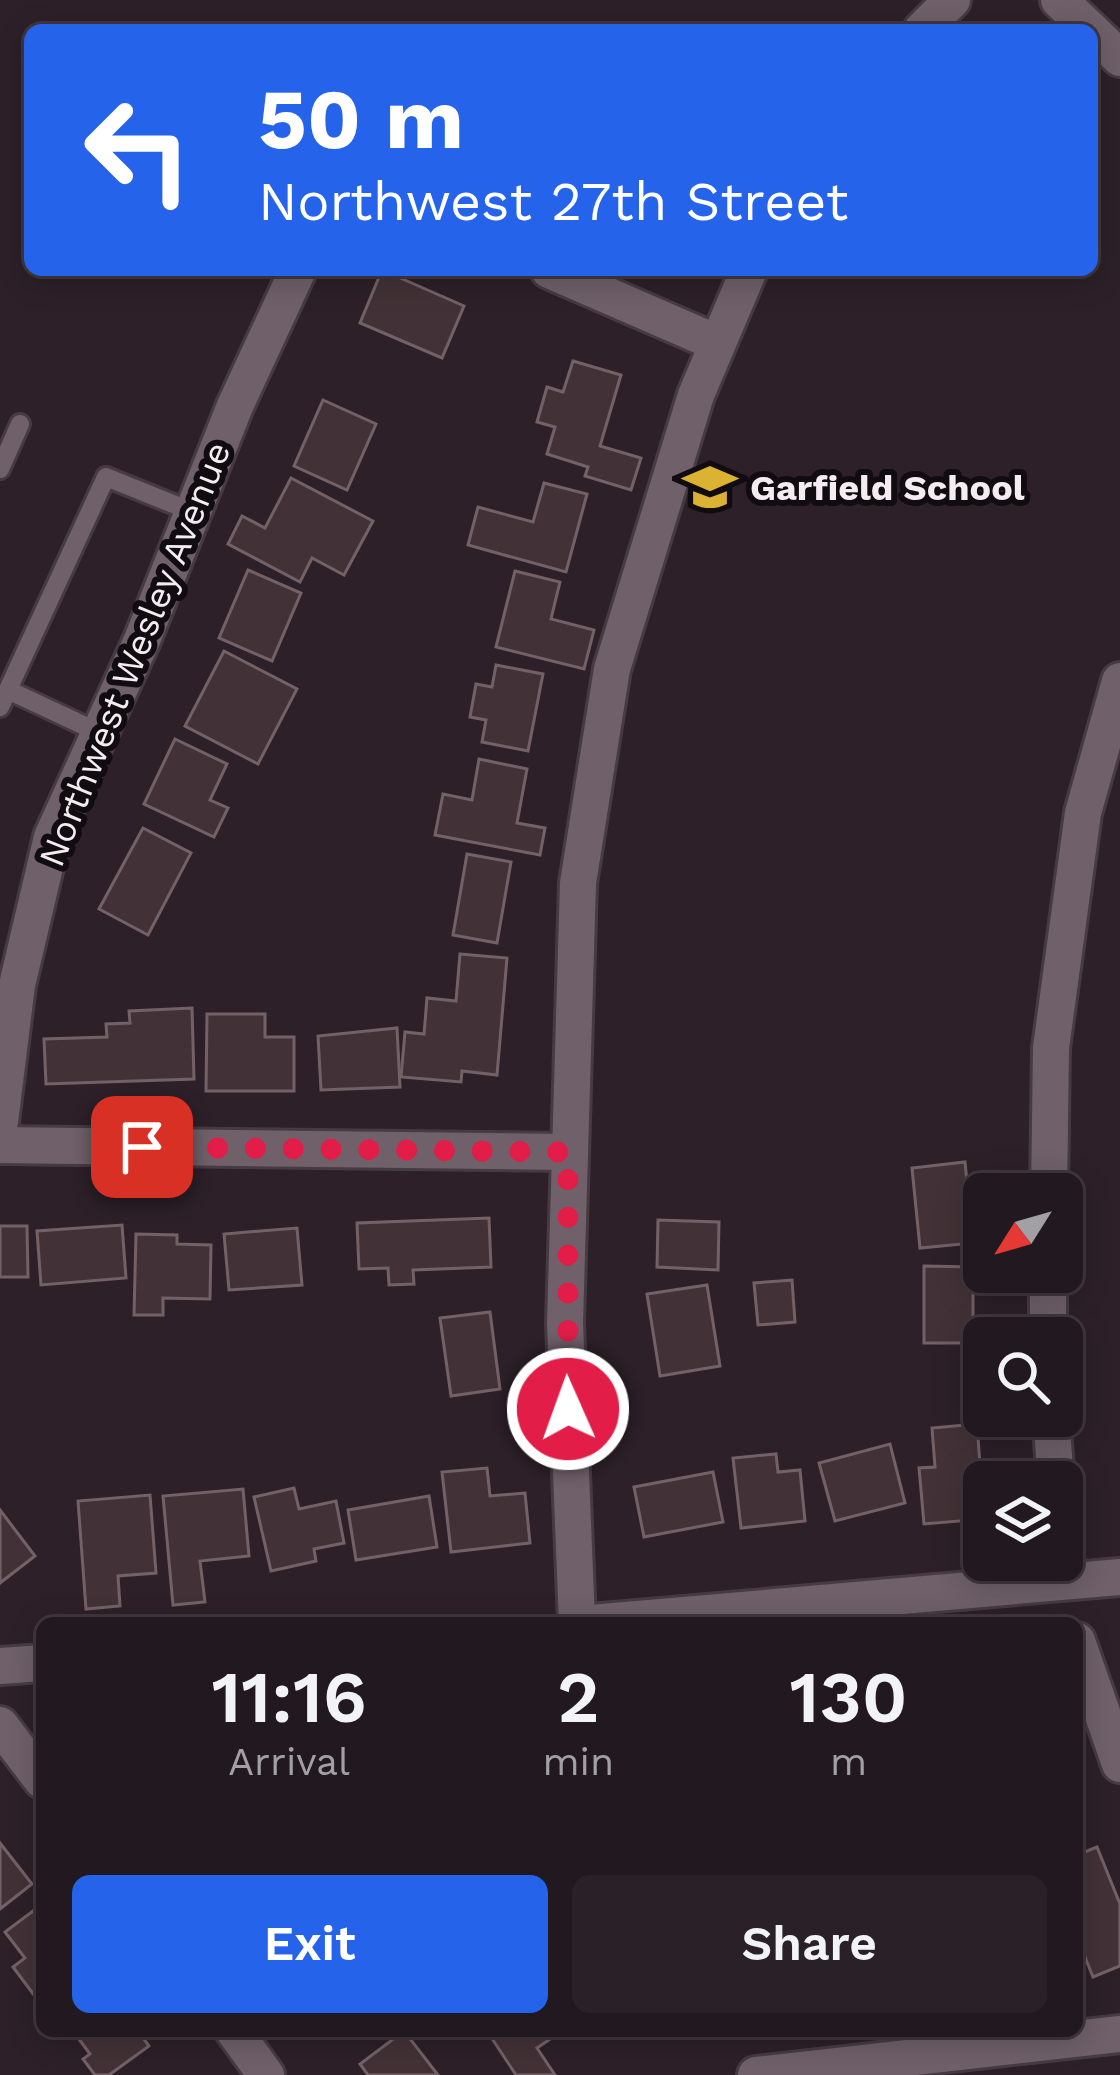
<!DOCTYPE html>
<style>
:root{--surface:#22181f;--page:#2a2128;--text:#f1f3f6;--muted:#a2a0a4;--line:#3f373d;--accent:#2563eb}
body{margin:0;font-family:"Work Sans",sans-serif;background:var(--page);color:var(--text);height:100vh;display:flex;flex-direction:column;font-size:45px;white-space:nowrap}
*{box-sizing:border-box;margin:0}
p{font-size:39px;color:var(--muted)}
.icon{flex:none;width:66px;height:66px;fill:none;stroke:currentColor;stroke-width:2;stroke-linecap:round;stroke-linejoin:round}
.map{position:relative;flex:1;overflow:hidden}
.drawer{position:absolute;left:36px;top:1617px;width:1047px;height:420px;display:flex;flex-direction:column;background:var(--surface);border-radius:18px;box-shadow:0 6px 30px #0003,0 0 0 3px var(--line)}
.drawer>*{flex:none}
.hud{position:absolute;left:24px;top:24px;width:1074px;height:252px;border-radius:18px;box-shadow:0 6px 30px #0003,0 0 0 3px var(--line);background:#2563eb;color:#fff;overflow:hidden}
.needle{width:78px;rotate:233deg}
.tools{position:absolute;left:963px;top:1173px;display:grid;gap:24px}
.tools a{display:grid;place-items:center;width:120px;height:120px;border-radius:18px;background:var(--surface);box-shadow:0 6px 30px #0003,0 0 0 3px var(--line);font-size:60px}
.pin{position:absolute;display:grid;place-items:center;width:102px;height:102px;color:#fff;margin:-51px;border-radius:24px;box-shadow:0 6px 18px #0006}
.me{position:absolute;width:132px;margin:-66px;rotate:358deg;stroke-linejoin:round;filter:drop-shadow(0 0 9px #0008)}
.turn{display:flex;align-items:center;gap:42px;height:252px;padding:0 36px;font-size:54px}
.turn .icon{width:156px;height:156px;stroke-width:2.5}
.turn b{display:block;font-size:84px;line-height:102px}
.eta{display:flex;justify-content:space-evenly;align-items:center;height:204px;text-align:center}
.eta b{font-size:72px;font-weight:600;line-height:84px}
.action{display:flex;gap:24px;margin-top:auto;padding:24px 36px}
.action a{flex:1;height:138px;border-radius:18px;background:var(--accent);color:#fff;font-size:48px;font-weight:600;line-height:138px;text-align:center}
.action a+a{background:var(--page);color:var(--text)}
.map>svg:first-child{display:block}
.building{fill:#423237;stroke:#746166;stroke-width:3}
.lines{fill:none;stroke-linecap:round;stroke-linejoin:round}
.service-casing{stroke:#463b42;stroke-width:24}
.minor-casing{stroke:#463b42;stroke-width:42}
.service{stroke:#6f606a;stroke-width:18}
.minor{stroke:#6f606a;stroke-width:36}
.route{stroke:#e11d48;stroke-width:21;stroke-dasharray:0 37.8}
.labels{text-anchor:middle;stroke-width:12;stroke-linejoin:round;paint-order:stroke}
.poi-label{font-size:36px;font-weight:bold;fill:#f5ecf2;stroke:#110c10;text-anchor:start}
.street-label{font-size:36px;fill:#f5ecf2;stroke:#110c10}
</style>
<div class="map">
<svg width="1120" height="2075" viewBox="0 0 1120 2075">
<rect width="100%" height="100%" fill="#2d2029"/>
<g class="building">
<polygon points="382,270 464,306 442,358 360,323"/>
<polygon points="573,361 621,375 600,446 641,458 631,490 585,476 588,467 547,454 555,427 537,422 547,387 563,392"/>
<polygon points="323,400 376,424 347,490 294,466"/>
<polygon points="291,478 373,521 344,575 312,558 300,582 228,544 242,516 265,528"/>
<polygon points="544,483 587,494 566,572 468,545 478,507 533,522"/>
<polygon points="248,570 301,593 272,661 219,638"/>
<polygon points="515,571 560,582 551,619 594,630 584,669 496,647"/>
<polygon points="224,651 297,689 258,764 185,726"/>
<polygon points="496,665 543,674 528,751 482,742 486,720 470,717 476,684 492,687"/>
<polygon points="175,739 227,764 210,800 228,808 214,837 144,804"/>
<polygon points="479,759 527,769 517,823 545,828 540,855 435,835 443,794 472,800"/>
<polygon points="143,828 191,853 148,935 99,909"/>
<polygon points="467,854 511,862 497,943 453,935"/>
<polygon points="460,954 507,958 497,1075 462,1071 461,1082 401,1077 405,1032 424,1034 427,998 456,1001"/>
<polygon points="192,1008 194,1079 46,1084 44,1039 107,1037 106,1024 130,1023 129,1011"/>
<polygon points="207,1014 265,1014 265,1037 294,1037 294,1091 206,1091"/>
<polygon points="397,1028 400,1087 321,1090 318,1036"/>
<polygon points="965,1162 973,1243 920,1248 912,1168"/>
<polygon points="489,1218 491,1267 413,1270 414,1284 389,1285 388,1268 359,1269 357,1223"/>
<polygon points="658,1220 719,1222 718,1270 657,1267"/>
<polygon points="122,1225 126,1278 41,1285 37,1231"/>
<polygon points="0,1226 27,1226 28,1277 0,1277"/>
<polygon points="297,1228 302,1285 229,1290 224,1234"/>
<polygon points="136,1234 177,1235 177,1244 211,1245 210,1299 163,1298 163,1315 134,1315"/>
<polygon points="924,1266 973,1267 973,1343 924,1343"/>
<polygon points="792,1280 795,1322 758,1325 754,1283"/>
<polygon points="707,1285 720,1366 660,1376 647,1294"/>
<polygon points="490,1312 500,1389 451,1396 440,1318"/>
<polygon points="977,1424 984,1519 924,1524 919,1468 935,1467 932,1428"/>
<polygon points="890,1444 905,1503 835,1521 819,1463"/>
<polygon points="776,1454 778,1472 800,1470 805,1521 741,1528 733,1458"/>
<polygon points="487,1468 490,1496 525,1493 530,1543 451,1552 442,1472"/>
<polygon points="713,1472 723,1522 644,1537 634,1487"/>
<polygon points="294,1488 299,1509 336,1501 344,1543 314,1549 316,1561 271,1571 254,1497"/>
<polygon points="243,1489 249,1556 200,1561 205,1602 173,1605 163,1496"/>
<polygon points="150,1495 156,1573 118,1576 120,1606 86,1609 78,1501"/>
<polygon points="429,1496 437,1547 356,1560 348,1510"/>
<polygon points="0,1510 35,1556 0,1583"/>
<polygon points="0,1843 32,1884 0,1909"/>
<polygon points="1097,1847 1120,1904 1120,1966 1093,1977 1077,1937 1077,1855"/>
<polygon points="41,1905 42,2002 40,2003 13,1967 25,1958 5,1932"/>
<polygon points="73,2031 138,2031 149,2046 109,2075 95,2075 83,2059 90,2054"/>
<polygon points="404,2031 438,2075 368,2075 360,2064"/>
<polygon points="487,2031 562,2031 537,2048 555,2075 516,2075"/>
</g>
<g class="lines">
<defs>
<g id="service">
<polyline points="0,469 20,424"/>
<polyline points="8,690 100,733"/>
<polyline points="0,707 106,477 193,512"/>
</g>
<g id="minor">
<polyline points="1059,0 1091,30"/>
<polyline points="922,30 952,0"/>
<polyline points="1092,31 1120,58"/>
<polyline points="549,270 717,343"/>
<polyline points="0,1122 17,985 52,837 142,640 235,406 298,270"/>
<polyline points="0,1145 568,1152"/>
<polyline points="1049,1194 1051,1048 1083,813 1120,681"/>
<polyline points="1048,1338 1048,1272"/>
<polyline points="1051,1416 1056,1482"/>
<polyline points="577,1623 565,1323 578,883 612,669 696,395 749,270"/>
<polyline points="591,1623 1120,1577"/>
<polyline points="1077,1641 1120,1764"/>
<polyline points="0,1666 42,1663"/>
<polyline points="0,1725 42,1780"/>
<polyline points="234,2031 266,2075"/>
<polyline points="756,2075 1120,2034"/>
</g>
</defs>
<use href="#service" class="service-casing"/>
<use href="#minor" class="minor-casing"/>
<use href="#service" class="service"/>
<use href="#minor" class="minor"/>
</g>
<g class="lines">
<polyline class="route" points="142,1147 568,1152 568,1409"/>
</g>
<defs>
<symbol id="school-bare" viewBox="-9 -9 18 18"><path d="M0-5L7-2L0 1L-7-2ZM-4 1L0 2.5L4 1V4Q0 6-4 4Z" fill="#dcb233" stroke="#110c10" stroke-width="2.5" paint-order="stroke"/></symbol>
</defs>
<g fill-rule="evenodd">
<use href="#school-bare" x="672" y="449" width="76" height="76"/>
</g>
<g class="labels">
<g class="poi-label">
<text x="750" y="500">Garfield School</text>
</g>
<g class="street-label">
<text transform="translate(134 654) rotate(-68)" y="13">Northwest Wesley Avenue</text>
</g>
</g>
</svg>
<div class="tools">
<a><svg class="needle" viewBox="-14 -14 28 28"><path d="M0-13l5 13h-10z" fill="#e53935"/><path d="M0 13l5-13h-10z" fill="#a2a0a4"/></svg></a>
<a><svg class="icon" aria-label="search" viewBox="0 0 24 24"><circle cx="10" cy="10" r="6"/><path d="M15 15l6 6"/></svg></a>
<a><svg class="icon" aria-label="layers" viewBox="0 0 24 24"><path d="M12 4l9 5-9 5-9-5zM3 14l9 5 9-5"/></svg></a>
</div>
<div class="pin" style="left:142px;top:1147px;background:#d93025"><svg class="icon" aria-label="arrive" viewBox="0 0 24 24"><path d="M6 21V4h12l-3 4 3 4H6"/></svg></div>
<svg class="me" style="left:568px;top:1409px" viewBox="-20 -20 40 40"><circle r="17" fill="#e11d48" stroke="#fff" stroke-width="3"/><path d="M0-11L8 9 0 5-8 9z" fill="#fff"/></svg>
<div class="hud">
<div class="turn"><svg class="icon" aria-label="left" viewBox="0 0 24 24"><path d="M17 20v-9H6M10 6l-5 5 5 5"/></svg><div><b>50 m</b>Northwest 27th Street</div></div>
</div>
<section class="drawer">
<div class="eta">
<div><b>11:16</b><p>Arrival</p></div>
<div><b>2</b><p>min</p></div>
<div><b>130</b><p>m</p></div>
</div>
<div class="action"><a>Exit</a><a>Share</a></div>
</section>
</div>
